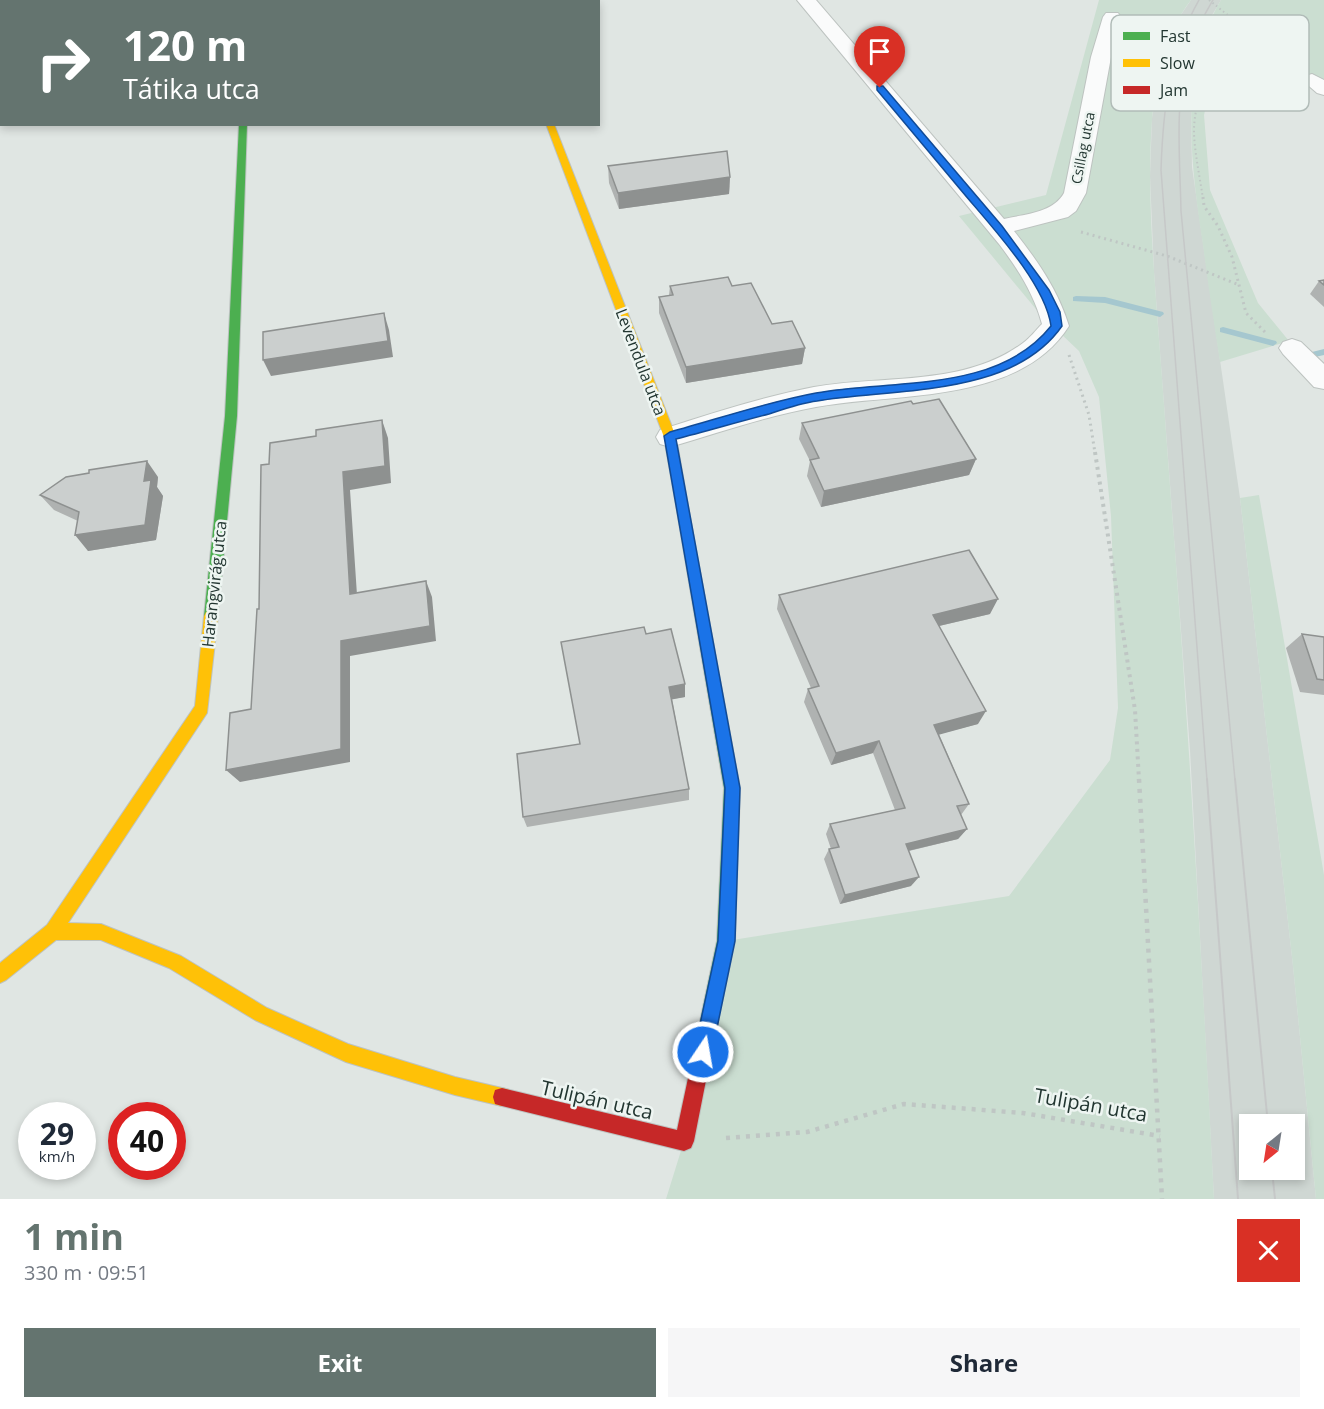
<!DOCTYPE html>
<meta charset="utf-8">
<style>
:root{--surface:#fff;--page:#f6f6f7;--text:#1f2937;--muted:#747a83;--accent:#64746f}
body{margin:0;font-family:"Open Sans",sans-serif;background:var(--page);color:var(--text);height:100vh;display:flex;flex-direction:column;font-size:22px;white-space:nowrap}
*{box-sizing:border-box;margin:0}
p{font-size:20px;color:var(--muted)}
.icon{flex:none;width:33px;height:33px;fill:none;stroke:currentColor;stroke-width:2;stroke-linecap:round;stroke-linejoin:round}
.map{position:relative;height:1199px;overflow:hidden}
.side{display:flex;flex-direction:column;background:var(--surface);flex:1}
.side>*{flex:none}
.hud{position:absolute;left:0px;top:0px;width:600px;height:126px;box-shadow:0 3px 9px #0003;background:#64746f;color:#fff;overflow:hidden}
.needle{width:39px;rotate:210deg}
.tools{position:absolute;left:1239px;top:1114px;display:grid;gap:12px}
.tools a{display:grid;place-items:center;width:66px;height:66px;border-radius:0px;background:var(--surface);box-shadow:0 3px 9px #0003;font-size:30px}
.speed{position:absolute;left:18px;top:1102px;display:flex;gap:12px;font-size:30px;font-weight:700;text-align:center}
.speed>*{display:grid;place-content:center;width:78px;height:78px;border-radius:50%;background:var(--surface);box-shadow:0 3px 9px #0003;line-height:1}
.speed small{font-size:15px;font-weight:400}
.speed .limit{border:9px solid #d22;background:#fff;color:#111}
.pin{position:absolute;display:grid;place-items:center;width:51px;height:51px;color:#fff;margin:-62px -26px;border-radius:50% 50% 50% 0;rotate:-45deg;box-shadow:0 0 6px #0007}
.pin .icon{rotate:45deg}
.me{position:absolute;width:66px;margin:-33px;rotate:12deg;stroke-linejoin:round;filter:drop-shadow(0 0 4px #0008)}
.turn{display:flex;align-items:center;gap:21px;height:126px;padding:0 24px;font-size:27px}
.turn .icon{width:78px;height:78px;stroke-width:2.5}
.turn b{display:block;font-size:42px;line-height:51px}
.round{display:grid;place-items:center;flex:none;width:63px;height:63px;border-radius:0px;background:var(--page)}
.overview{display:flex;align-items:center;justify-content:space-between;height:102px;padding:0 24px}
h1{font-size:36px;font-weight:700;line-height:45px;color:var(--accent)}
.primary-button{display:flex;gap:12px;margin-top:auto;padding:12px 24px}
.primary-button a{flex:1;height:69px;border-radius:0px;background:var(--accent);color:#fff;font-size:24px;font-weight:700;line-height:69px;text-align:center}
.primary-button a+a{background:var(--page);color:var(--text)}
.map>svg:first-child{display:block}
.built{fill:#cfd7d3;fill-rule:evenodd}
.green{fill:#cbded1}
.lines{fill:none;stroke-linecap:round;stroke-linejoin:round}
.stream{fill:#a5c7cf;fill-rule:evenodd}
.street-casing{stroke:#bdc3c0;stroke-width:2}
.fast-casing{stroke:#bdc3c1;stroke-width:2}
.slow-casing{stroke:#bdc3c1;stroke-width:2}
.jam-casing{stroke:#bdc3c1;stroke-width:2}
.path-far3{stroke:#bfc6c4;stroke-width:2;stroke-dasharray:1.5 3;stroke-linecap:butt}
.path-far2{stroke:#bfc6c4;stroke-width:3;stroke-dasharray:2 4;stroke-linecap:butt}
.path-far1{stroke:#bfc6c4;stroke-width:4;stroke-dasharray:3 4.5;stroke-linecap:butt}
.path{stroke:#bfc6c4;stroke-width:4.5;stroke-dasharray:4 6;stroke-linecap:butt}
.street{fill:#fafbfb;fill-rule:evenodd}
.fast{fill:#4caf50;fill-rule:evenodd}
.slow{fill:#ffc107;fill-rule:evenodd}
.jam{fill:#c62828;fill-rule:evenodd}
.tram-far1{stroke:#c6c8c8;stroke-width:1.5}
.tram{stroke:#c6c8c8;stroke-width:2}
.wall{fill:#afb2b1}
.shaded-wall{fill:#8e9190}
.building{fill:#cbcfce;stroke:#8e9190;stroke-width:1.5}
.route{fill:#1a73e8;stroke:#114b97;stroke-width:1.5}
.labels{text-anchor:middle;stroke-width:5;stroke-linejoin:round;paint-order:stroke}
.far-street-label{font-size:14px;fill:#223631;stroke:#eef5f2}
.street-label{font-size:16px;fill:#223631;stroke:#eef5f2}
.near-street-label{font-size:20px;fill:#223631;stroke:#eef5f2}
.key{fill:#eef5f2;stroke:#b1bcb8;stroke-width:1.5}
.key-label{font-size:16px;fill:#223631}
</style>
<div class="map">
<svg width="1324" height="1199" viewBox="0 0 1324 1199">
<rect width="100%" height="100%" fill="#e0e6e3"/>
<path class="built" d="M1191,0H1221L1208,22L1197,68L1191,118L1192,167L1240,498L1293,966L1316,1199H1214L1190,750L1154,272L1150,176L1152,118L1159,74L1166,47L1178,19ZM1250,1125H1294V1170H1250Z"/>
<g class="green">
<path d="M1099,0H1191C1165,33 1156,79 1152,120C1147,188 1153,258 1158,326C1164,401 1169,476 1175,550C1191,766 1203,983 1214,1199H666L684,1141L726,941L1009,896L1110,760L1118,708L1111,516L1099,397L1079,351L1040,314L959,216L1046,195Z"/>
<path d="M1221,0H1324V92L1304,80L1257,86L1240,74L1212,80L1204,115L1210,190L1258,303L1289,341L1220,362C1214,323 1208,284 1203,245C1191,166 1178,71 1221,0Z"/>
<polygon points="1259,495 1324,875 1324,1199 1316,1199 1293,966 1240,498"/>
</g>
<g class="lines">
<g class="stream">
<polygon points="1076,296 1105,297 1163,312 1164,314 1160,317 1105,303 1073,301 1073,297"/>
<polygon points="1223,327 1276,341 1277,343 1273,346 1220,332 1220,328"/>
<polygon points="1324,349 1324,355 1315,357 1311,354 1312,352"/>
</g>
<defs>
<g id="street">
<rect x="231" y="0" width="18" height="2"/>
<rect x="494" y="0" width="18" height="2"/>
<path d="M797,0H816L1004,219C1025,214 1053,213 1064,193L1091,57L1103,17L1106,13H1118L1121,17L1111,57L1086,193L1076,211L1068,217L1014,231C1037,260 1058,290 1069,326C1019,405 896,392 816,407C766,416 718,433 670,447L660,444L656,437L660,430C711,414 762,397 814,387C882,375 964,387 1023,343C1030,338 1036,330 1042,324C1034,294 1018,269 999,244Z"/>
<polygon points="1312,74 1324,80 1324,95 1317,93 1302,80 1305,76"/>
<polygon points="1292,339 1301,342 1324,364 1324,389 1314,387 1283,354 1279,348 1283,342"/>
</g>
<g id="fast">
<polygon points="239,124 247,124 237,416 218,616 216,620 206,620 204,616 225,416"/>
<polygon points="683,506 689,511 740,788 735,941 712,1050 709,1056 703,1059 697,1056 694,1050 717,941 724,788 677,511"/>
</g>
<g id="slow">
<polygon points="546,124 554,124 676,437 689,511 687,514 679,514 677,511 664,437"/>
<polygon points="211,610 216,612 218,616 207,713 68,923 101,924 181,956 267,1008 348,1044 455,1077 502,1088 509,1090 511,1097 509,1104 502,1106 455,1095 346,1062 255,1020 169,968 101,940 56,940 6,980 0,983 0,963 47,925 195,706 204,616 206,612"/>
</g>
<polygon id="jam" points="703,1041 709,1044 712,1050 694,1141 691,1148 684,1151 502,1106 495,1104 493,1097 495,1090 502,1088 677,1130 694,1050 697,1044"/>
</defs>
<use href="#street" class="street-casing"/>
<use href="#fast" class="fast-casing"/>
<use href="#slow" class="slow-casing"/>
<use href="#jam" class="jam-casing"/>
<g class="path-far3">
<polyline points="1209,0 1291,66"/>
<path d="M1203,199C1200,178 1195,155 1194,134C1193,96 1215,59 1235,30L1234,20"/>
</g>
<g class="path-far2">
<polyline points="1203,197 1204,206 1218,226 1232,257 1246,313 1266,333"/>
<polyline points="1081,232 1167,256 1239,285"/>
<polyline points="1069,355 1089,415 1095,453"/>
</g>
<polyline class="path-far1" points="1095,452 1135,710 1139,780"/>
<g class="path">
<polyline points="1139,779 1162,1199"/>
<polyline points="726,1138 807,1132 904,1104 1023,1113 1160,1136"/>
</g>
<use href="#street" class="street"/>
<use href="#fast" class="fast"/>
<use href="#slow" class="slow"/>
<use href="#jam" class="jam"/>
<g class="tram-far1">
<path d="M1199,0C1169,53 1163,110 1161,170L1207,780"/>
<path d="M1213,0C1204,16 1194,32 1189,50C1174,101 1180,158 1181,211L1235,780"/>
</g>
<g class="tram">
<polyline points="1207,779 1238,1199"/>
<polyline points="1235,779 1268,1125"/>
<polyline points="1272,1170 1275,1199"/>
</g>
</g>
<g class="wall">
<polygon points="608,166 730,177 729,194 619,209 609,183"/>
<polygon points="1324,280 1324,307 1310,294 1319,281"/>
<polygon points="670,286 732,286 772,324 805,348 802,364 686,383 659,313 659,297 669,295"/>
<polygon points="913,404 976,459 969,475 821,507 807,476 810,461 799,439 802,423"/>
<polygon points="158,477 157,487 163,496 156,540 88,551 78,521 54,510 40,495"/>
<polygon points="779,595 990,614 939,626 978,724 939,734 969,804 961,815 967,829 958,839 909,851 911,886 840,904 824,859 829,849 831,849 826,834 830,824 895,810 873,753 831,765 804,702 808,689 811,688 777,609"/>
<polygon points="646,634 685,684 685,697 672,699 689,789 689,800 527,827 523,817 580,744"/>
<polygon points="1302,634 1324,637 1324,695 1300,692 1286,648"/>
</g>
<g class="shaded-wall">
<polygon points="730,177 729,194 619,209 618,193"/>
<polygon points="384,313 389,330 393,357 271,376 263,360"/>
<polygon points="805,348 802,364 686,383 686,367"/>
<polygon points="382,420 388,438 391,483 350,490 358,610 350,594 343,472"/>
<polygon points="976,459 969,475 821,507 824,491"/>
<polygon points="147,461 158,477 157,487 163,496 156,540 88,551 75,535"/>
<polygon points="426,581 432,597 436,641 350,656 350,762 240,782 226,770 341,641"/>
<polygon points="998,599 990,614 926,629 933,615"/>
<polygon points="685,684 685,697 669,700 669,687"/>
<polygon points="986,711 978,724 927,738 934,725"/>
<polygon points="879,741 873,753 831,765 836,753"/>
<polygon points="967,829 958,839 899,853 906,844"/>
<polygon points="919,877 911,886 840,904 845,895"/>
</g>
<g class="building">
<polygon points="116,0 185,0 185,2 115,2"/>
<polygon points="727,151 730,177 618,193 608,166"/>
<polygon points="728,277 732,286 751,283 772,324 792,321 805,348 686,367 659,297 673,295 670,286"/>
<polygon points="1324,280 1324,285 1319,281"/>
<polygon points="384,313 388,341 263,360 263,332"/>
<polygon points="939,399 976,459 824,491 810,460 819,458 802,423 911,401 913,404"/>
<polygon points="382,420 385,466 343,472 350,594 426,581 430,626 341,641 341,749 226,770 230,713 251,709 257,609 259,609 261,465 269,464 270,443 316,436 316,430"/>
<polygon points="147,461 144,481 151,480 145,525 75,535 79,512 40,495 66,477 89,473 89,470"/>
<polygon points="969,550 998,599 933,615 986,711 934,725 969,804 957,806 967,829 906,844 919,877 845,895 829,849 839,847 830,824 905,808 879,741 836,753 808,689 819,686 779,595"/>
<polygon points="644,627 646,634 671,629 685,684 669,687 689,789 523,817 517,754 580,744 561,642"/>
<polygon points="1302,634 1324,637 1324,680 1317,679"/>
</g>
<path class="route" d="M877,86H883L1002,226L1049,290L1060,312L1062,326C1012,398 893,388 817,401C801,403 784,409 769,414C738,422 707,431 676,439L740,788L735,941L712,1052L709,1058L703,1061L696,1058L694,1052L718,941L725,788L664,436L670,432C718,419 767,402 816,393C891,379 997,394 1051,326C1045,282 988,223 960,189C932,156 905,123 877,90Z"/>
<g class="labels">
<g class="far-street-label">
<text transform="translate(1083 148) rotate(-79)" y="5">Csillag utca</text>
</g>
<g class="street-label">
<text transform="translate(641 362) rotate(69)" y="6">Levendula utca</text>
<text transform="translate(214 584) rotate(-84)" y="6">Harangvirág utca</text>
</g>
<g class="near-street-label">
<text transform="translate(597 1100) rotate(13)" y="7">Tulipán utca</text>
<text transform="translate(1091 1105) rotate(10)" y="7">Tulipán utca</text>
</g>
</g>
<rect x="1111" y="15" width="198" height="96" rx="9" class="key"/>
<rect x="1123" y="32" width="27" height="8" fill="#4caf50"/>
<rect x="1123" y="59" width="27" height="8" fill="#ffc107"/>
<rect x="1123" y="86" width="27" height="8" fill="#c62828"/>
<g class="key-label">
<text x="1160" y="42">Fast</text>
<text x="1160" y="69">Slow</text>
<text x="1160" y="96">Jam</text>
</g>
</svg>
<div class="tools">
<a><svg class="needle" viewBox="-14 -14 28 28"><path d="M0-13l5 13h-10z" fill="#e53935"/><path d="M0 13l5-13h-10z" fill="#747a83"/></svg></a>
</div>
<div class="speed"><div>29<small>km/h</small></div><div class="limit">40</div></div>
<div class="pin" style="left:880px;top:88px;background:#d93025"><svg class="icon" aria-label="arrive" viewBox="0 0 24 24"><path d="M6 21V4h12l-3 4 3 4H6"/></svg></div>
<svg class="me" style="left:703px;top:1052px" viewBox="-20 -20 40 40"><circle r="17" fill="#1a73e8" stroke="#fff" stroke-width="3"/><path d="M0-11L8 9 0 5-8 9z" fill="#fff"/></svg>
<div class="hud">
<div class="turn"><svg class="icon" aria-label="right" viewBox="0 0 24 24"><path d="M7 20v-9h11M14 6l5 5-5 5"/></svg><div><b>120 m</b>Tátika utca</div></div>
</div>
</div>
<section class="side">
<div class="overview"><div><h1>1 min</h1><p>330 m · 09:51</p></div><a class="round" style="background:#d93025;color:#fff"><svg class="icon" aria-label="close" viewBox="0 0 24 24"><path d="M6 6l12 12M18 6L6 18"/></svg></a></div>
<div class="primary-button"><a>Exit</a><a>Share</a></div>
</section>
